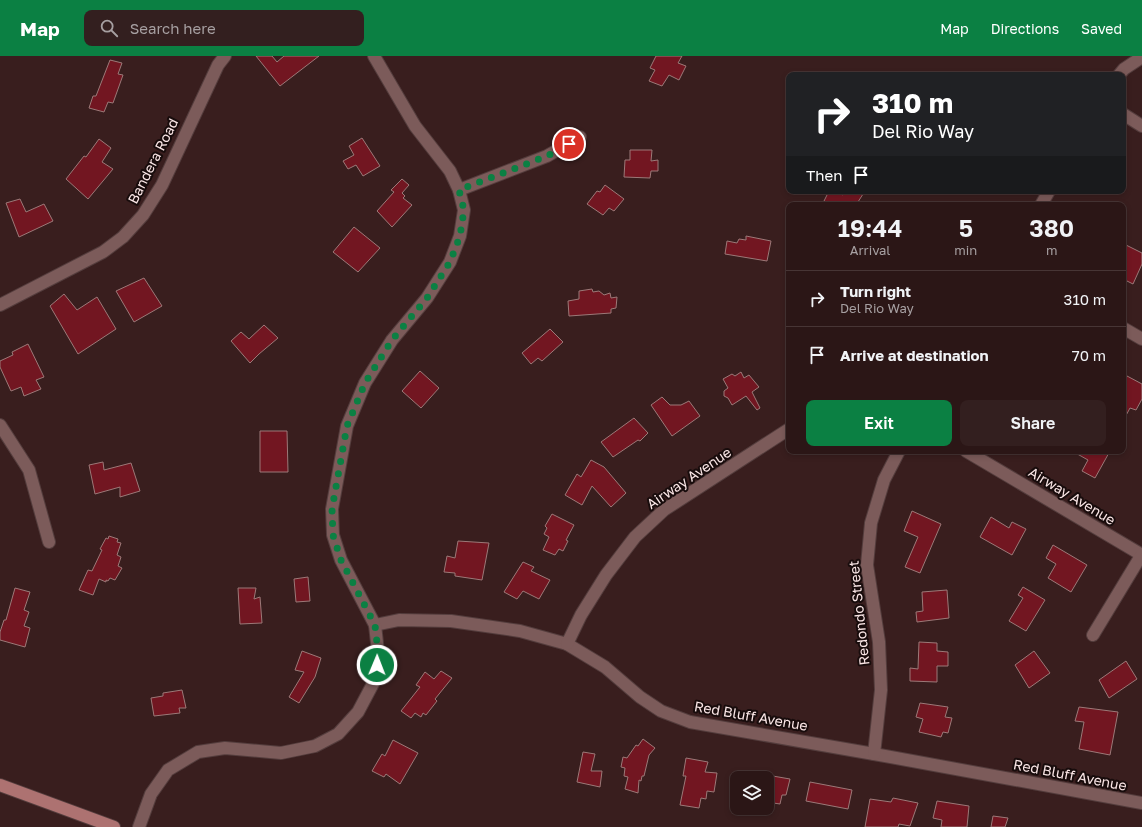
<!DOCTYPE html>
<style>
:root{--surface:#2b1616;--page:#331f1f;--text:#f1f3f6;--muted:#a69fa1;--line:#473535;--accent:#0b8043}
body{margin:0;font-family:"Golos Text",sans-serif;background:var(--page);color:var(--text);height:100vh;display:flex;flex-direction:column;font-size:15px;white-space:nowrap}
*{box-sizing:border-box;margin:0}
p{font-size:13px;color:var(--muted)}
.icon{flex:none;width:22px;height:22px;fill:none;stroke:currentColor;stroke-width:2;stroke-linecap:round;stroke-linejoin:round}
.map{position:relative;flex:1;overflow:hidden}
.panel{position:absolute;left:786px;top:146px;width:340px;height:252px;display:flex;flex-direction:column;background:var(--surface);border-radius:8px;box-shadow:0 2px 6px #0003,0 0 0 1px var(--line)}
.panel>*{flex:none}
.hud{position:absolute;left:786px;top:16px;width:340px;height:122px;border-radius:8px;box-shadow:0 2px 6px #0003,0 0 0 1px var(--line);background:#202124;color:#fff;overflow:hidden}
.fabs{position:absolute;left:730px;top:715px;display:grid;gap:8px}
.fabs a{display:grid;place-items:center;width:44px;height:44px;border-radius:8px;background:var(--surface);box-shadow:0 2px 6px #0003,0 0 0 1px var(--line);font-size:20px}
.pin{position:absolute;display:grid;place-items:center;width:34px;height:34px;color:#fff;margin:-17px;border:2px solid #fff;border-radius:50%;box-shadow:0 1px 4px #0007}
.me{position:absolute;width:44px;margin:-22px;rotate:1deg;stroke-linejoin:round;filter:drop-shadow(0 0 3px #0008)}
.turn{display:flex;align-items:center;gap:14px;height:84px;padding:0 20px;font-size:18px}
.turn .icon{width:52px;height:52px;stroke-width:2.5}
.turn b{display:block;font-size:28px;line-height:34px}
.then{display:flex;align-items:center;height:38px;padding:0 20px;background:#0003;gap:8px;font-size:15px}
.eta{display:flex;justify-content:space-evenly;align-items:center;height:68px;text-align:center}
.eta b{font-size:24px;font-weight:600;line-height:28px}
.cta{display:flex;gap:8px;margin-top:auto;padding:8px 20px}
.cta a{flex:1;height:46px;border-radius:8px;background:var(--accent);color:#fff;font-size:16px;font-weight:600;line-height:46px;text-align:center}
.cta a+a{background:var(--page);color:var(--text)}
ul{padding:0;list-style:none}
li{display:flex;align-items:center;gap:12px;height:56px;padding:0 20px;border-top:1px solid var(--line)}
li div{flex:1}
li b{display:block;font-size:15px}
li em{font-style:normal}
header{display:flex;align-items:center;gap:24px;box-sizing:border-box;height:56px;padding:0 20px;background:var(--accent);color:#fff}
header strong{font-size:19px}
nav{display:flex;gap:22px;margin-inline-start:auto;font-size:14px}
.search{width:280px;height:36px;background:var(--page);display:flex;align-items:center;gap:10px;box-sizing:border-box;padding:0 14px;border-radius:8px;color:var(--muted);font-size:15px}
.map>svg:first-child{display:block}
.building{fill:#721621;stroke:#9c7978}
.lines{fill:none;stroke-linecap:round;stroke-linejoin:round}
.minor-casing{stroke:#543d3d;stroke-width:14}
.major-casing{stroke:#543d3d;stroke-width:14}
.minor{stroke:#7c5b5a;stroke-width:12}
.major{stroke:#ad7271;stroke-width:12}
.route{stroke:#0b8043;stroke-width:7;stroke-dasharray:0 12.6}
.labels{text-anchor:middle;stroke-width:4;stroke-linejoin:round;paint-order:stroke}
.street-label{font-size:14px;fill:#fae6e6;stroke:#180c0c}
</style>
<header>
<strong>Map</strong>
<div class="search"><svg class="icon" aria-label="search" viewBox="0 0 24 24"><circle cx="10" cy="10" r="6"/><path d="M15 15l6 6"/></svg>Search here</div>
<nav><a>Map</a><a>Directions</a><a>Saved</a></nav>
</header>
<div class="map">
<svg width="1142" height="771" viewBox="0 0 1142 771">
<rect width="100%" height="100%" fill="#391e1e"/>
<g class="building">
<polygon points="256,0 272,0 277,6 284,0 319,0 280,30"/>
<polygon points="656,0 682,0 678,7 686,10 679,24 669,19 662,30 649,25 655,14 650,12"/>
<polygon points="110,4 122,7 118,18 123,19 113,47 108,46 104,56 89,52 93,40 96,40"/>
<polygon points="362,82 380,110 363,120 356,109 348,113 343,105 354,99 349,90"/>
<polygon points="99,83 111,92 102,106 113,113 88,143 66,123 84,100 86,101"/>
<polygon points="630,94 652,94 651,105 658,104 658,115 651,115 650,122 624,121 625,104 630,104"/>
<polygon points="402,123 409,129 402,137 405,140 403,142 412,149 392,171 377,155 394,136 391,134"/>
<polygon points="605,129 624,143 614,155 609,152 603,159 587,148 597,135 600,136"/>
<polygon points="829,135 836,135 843,139 845,135 865,135 856,149 832,149 824,145"/>
<polygon points="20,143 26,156 44,148 53,165 19,181 6,147"/>
<polygon points="354,171 380,192 358,216 333,196"/>
<polygon points="746,180 771,185 767,205 725,198 727,185 737,187 739,183 746,184"/>
<polygon points="1126,189 1142,197 1142,208 1133,228 1123,223 1123,195"/>
<polygon points="144,222 162,250 134,266 116,235"/>
<polygon points="592,233 593,236 599,235 604,239 610,237 611,242 617,241 616,252 611,253 611,257 569,260 568,245 579,243 579,235"/>
<polygon points="64,238 77,254 97,241 116,273 78,298 50,250"/>
<polygon points="264,269 278,282 259,298 250,307 231,285 241,276 249,283"/>
<polygon points="550,273 563,286 542,305 538,302 531,308 522,297"/>
<polygon points="28,288 44,321 36,324 41,333 24,340 21,331 11,335 0,311 0,305 13,299 12,296"/>
<polygon points="420,315 439,332 421,352 402,335"/>
<polygon points="741,316 744,322 749,319 759,331 752,336 760,352 757,354 746,340 732,349 728,342 724,340 724,335 728,332 723,323 732,318 735,320"/>
<polygon points="1127,320 1142,328 1142,343 1136,354 1130,352 1123,365 1123,327"/>
<polygon points="662,341 670,349 681,349 689,345 700,360 672,380 651,349"/>
<polygon points="634,362 648,377 640,385 638,384 613,401 601,386"/>
<polygon points="260,375 287,375 288,416 260,416"/>
<polygon points="1072,395 1110,395 1095,422 1082,415 1088,404"/>
<polygon points="591,404 604,411 626,437 611,451 592,430 582,449 565,439 577,418 581,421"/>
<polygon points="103,406 104,414 131,407 140,435 120,441 120,431 95,438 89,409"/>
<polygon points="912,455 941,468 920,517 905,511 918,481 904,475"/>
<polygon points="552,458 574,469 566,484 568,485 563,495 559,493 555,499 543,494 549,481 544,478 547,472 545,470"/>
<polygon points="991,461 1009,472 1012,466 1026,473 1012,499 980,481"/>
<polygon points="109,480 118,483 117,486 121,487 117,499 121,501 118,510 122,512 115,524 110,522 108,525 106,524 106,526 99,523 93,539 79,534 88,514 92,515 102,494 100,493 106,482 108,483"/>
<polygon points="458,485 489,487 482,524 455,520 455,517 444,516 447,500 455,502"/>
<polygon points="1053,489 1087,509 1071,536 1048,522 1056,508 1046,502"/>
<polygon points="523,506 534,511 531,515 550,524 539,543 523,535 517,543 504,536"/>
<polygon points="308,521 310,545 296,546 294,523"/>
<polygon points="1023,531 1045,544 1026,575 1009,565 1023,542 1018,539"/>
<polygon points="15,532 30,536 24,554 29,556 24,570 30,572 25,591 0,584 0,576 4,564 6,564"/>
<polygon points="238,532 256,532 254,543 260,541 262,567 240,568"/>
<polygon points="947,534 949,562 917,566 916,556 923,555 922,536"/>
<polygon points="919,586 937,587 937,595 948,596 948,610 937,610 937,626 910,625 910,612 918,613"/>
<polygon points="302,595 321,602 315,621 299,647 289,641 304,616 295,614"/>
<polygon points="1034,595 1050,617 1029,632 1015,609"/>
<polygon points="1126,605 1137,623 1109,642 1099,624"/>
<polygon points="441,615 452,622 435,643 437,645 426,659 423,657 421,661 415,657 411,662 401,655 420,631 416,629 425,616 434,623"/>
<polygon points="182,634 186,652 179,652 180,657 154,660 151,642 163,640 163,637"/>
<polygon points="920,647 948,651 945,661 952,662 948,677 943,676 941,681 919,676 923,663 916,661"/>
<polygon points="1079,651 1118,656 1110,699 1079,693 1084,666 1075,665"/>
<polygon points="643,683 655,692 649,699 644,720 642,720 641,725 639,724 638,737 625,733 628,721 624,720 625,712 621,711 623,701 627,702 636,689 638,690"/>
<polygon points="393,684 418,697 400,728 386,718 384,721 372,715 382,698 385,700"/>
<polygon points="583,696 595,698 591,715 602,715 600,731 577,726"/>
<polygon points="686,702 708,706 705,716 717,717 714,736 707,735 706,743 701,742 699,752 680,749 686,720 683,720"/>
<polygon points="767,719 790,723 786,739 782,739 780,748 767,746"/>
<polygon points="810,726 852,734 848,753 806,745"/>
<polygon points="893,742 918,747 910,770 899,768 898,771 865,771 870,743 891,746"/>
<polygon points="937,745 969,750 967,771 941,771 942,764 933,762"/>
<polygon points="993,760 1008,762 1005,771 991,771"/>
</g>
<g class="lines">
<defs>
<g id="minor">
<polyline points="1119,19 1124,13 1142,1"/>
<polyline points="1123,58 1142,70"/>
<polyline points="459,134 547,100 580,81"/>
<polyline points="1041,149 1049,135"/>
<polyline points="0,249 103,196 123,181 143,159 162,129 218,9 225,0"/>
<polyline points="1123,272 1142,283"/>
<polyline points="0,369 29,414 49,486"/>
<polyline points="966,395 1142,499"/>
<polyline points="375,569 399,564 451,565 520,575 567,588 605,611 640,641 661,655 690,666 874,698 1142,747"/>
<polyline points="1093,579 1142,498"/>
<polyline points="567,588 581,559 606,519 635,481 664,454 789,373"/>
<polyline points="874,698 881,634 879,586 867,509 871,467 884,424 899,395"/>
<polyline points="139,771 151,738 168,714 198,696 225,692 281,697 315,690 338,678 358,656 376,622 378,596 375,569 341,504 333,479 332,453 347,370 365,327 392,284 427,242 450,206 460,180 464,154 459,134 450,115 415,70 374,0"/>
</g>
<polyline id="major" points="0,729 114,771"/>
</defs>
<use href="#minor" class="minor-casing"/>
<use href="#major" class="major-casing"/>
<use href="#minor" class="minor"/>
<use href="#major" class="major"/>
</g>
<g class="lines">
<polyline class="route" points="377,609 378,596 375,569 341,504 333,479 332,453 347,370 365,327 392,284 427,242 450,206 460,180 464,154 459,134 547,100 569,88"/>
</g>
<g class="labels">
<g class="street-label">
<text transform="translate(153 105) rotate(-63)" y="5">Bandera Road</text>
<text transform="translate(689 422) rotate(-34)" y="5">Airway Avenue</text>
<text transform="translate(1072 440) rotate(31)" y="5">Airway Avenue</text>
<text transform="translate(859 557) rotate(-96)" y="5">Redondo Street</text>
<text transform="translate(751 660) rotate(10)" y="5">Red Bluff Avenue</text>
<text transform="translate(1070 719) rotate(11)" y="5">Red Bluff Avenue</text>
</g>
</g>
</svg>
<div class="fabs">
<a><svg class="icon" aria-label="layers" viewBox="0 0 24 24"><path d="M12 4l9 5-9 5-9-5zM3 14l9 5 9-5"/></svg></a>
</div>
<div class="pin" style="left:569px;top:88px;background:#d93025"><svg class="icon" aria-label="arrive" viewBox="0 0 24 24"><path d="M6 21V4h12l-3 4 3 4H6"/></svg></div>
<svg class="me" style="left:377px;top:609px" viewBox="-20 -20 40 40"><circle r="17" fill="#0b8043" stroke="#fff" stroke-width="3"/><path d="M0-11L8 9 0 5-8 9z" fill="#fff"/></svg>
<div class="hud">
<div class="turn"><svg class="icon" aria-label="right" viewBox="0 0 24 24"><path d="M7 20v-9h11M14 6l5 5-5 5"/></svg><div><b>310 m</b>Del Rio Way</div></div>
<div class="then">Then<svg class="icon" aria-label="arrive" viewBox="0 0 24 24"><path d="M6 21V4h12l-3 4 3 4H6"/></svg></div>
</div>
<section class="panel">
<div class="eta">
<div><b>19:44</b><p>Arrival</p></div>
<div><b>5</b><p>min</p></div>
<div><b>380</b><p>m</p></div>
</div>
<ul>
<li><svg class="icon" aria-label="right" viewBox="0 0 24 24"><path d="M7 20v-9h11M14 6l5 5-5 5"/></svg><div><b>Turn right</b><p>Del Rio Way</p></div><em>310 m</em></li>
<li><svg class="icon" aria-label="arrive" viewBox="0 0 24 24"><path d="M6 21V4h12l-3 4 3 4H6"/></svg><div><b>Arrive at destination</b></div><em>70 m</em></li>
</ul>
<div class="cta"><a>Exit</a><a>Share</a></div>
</section>
</div>
